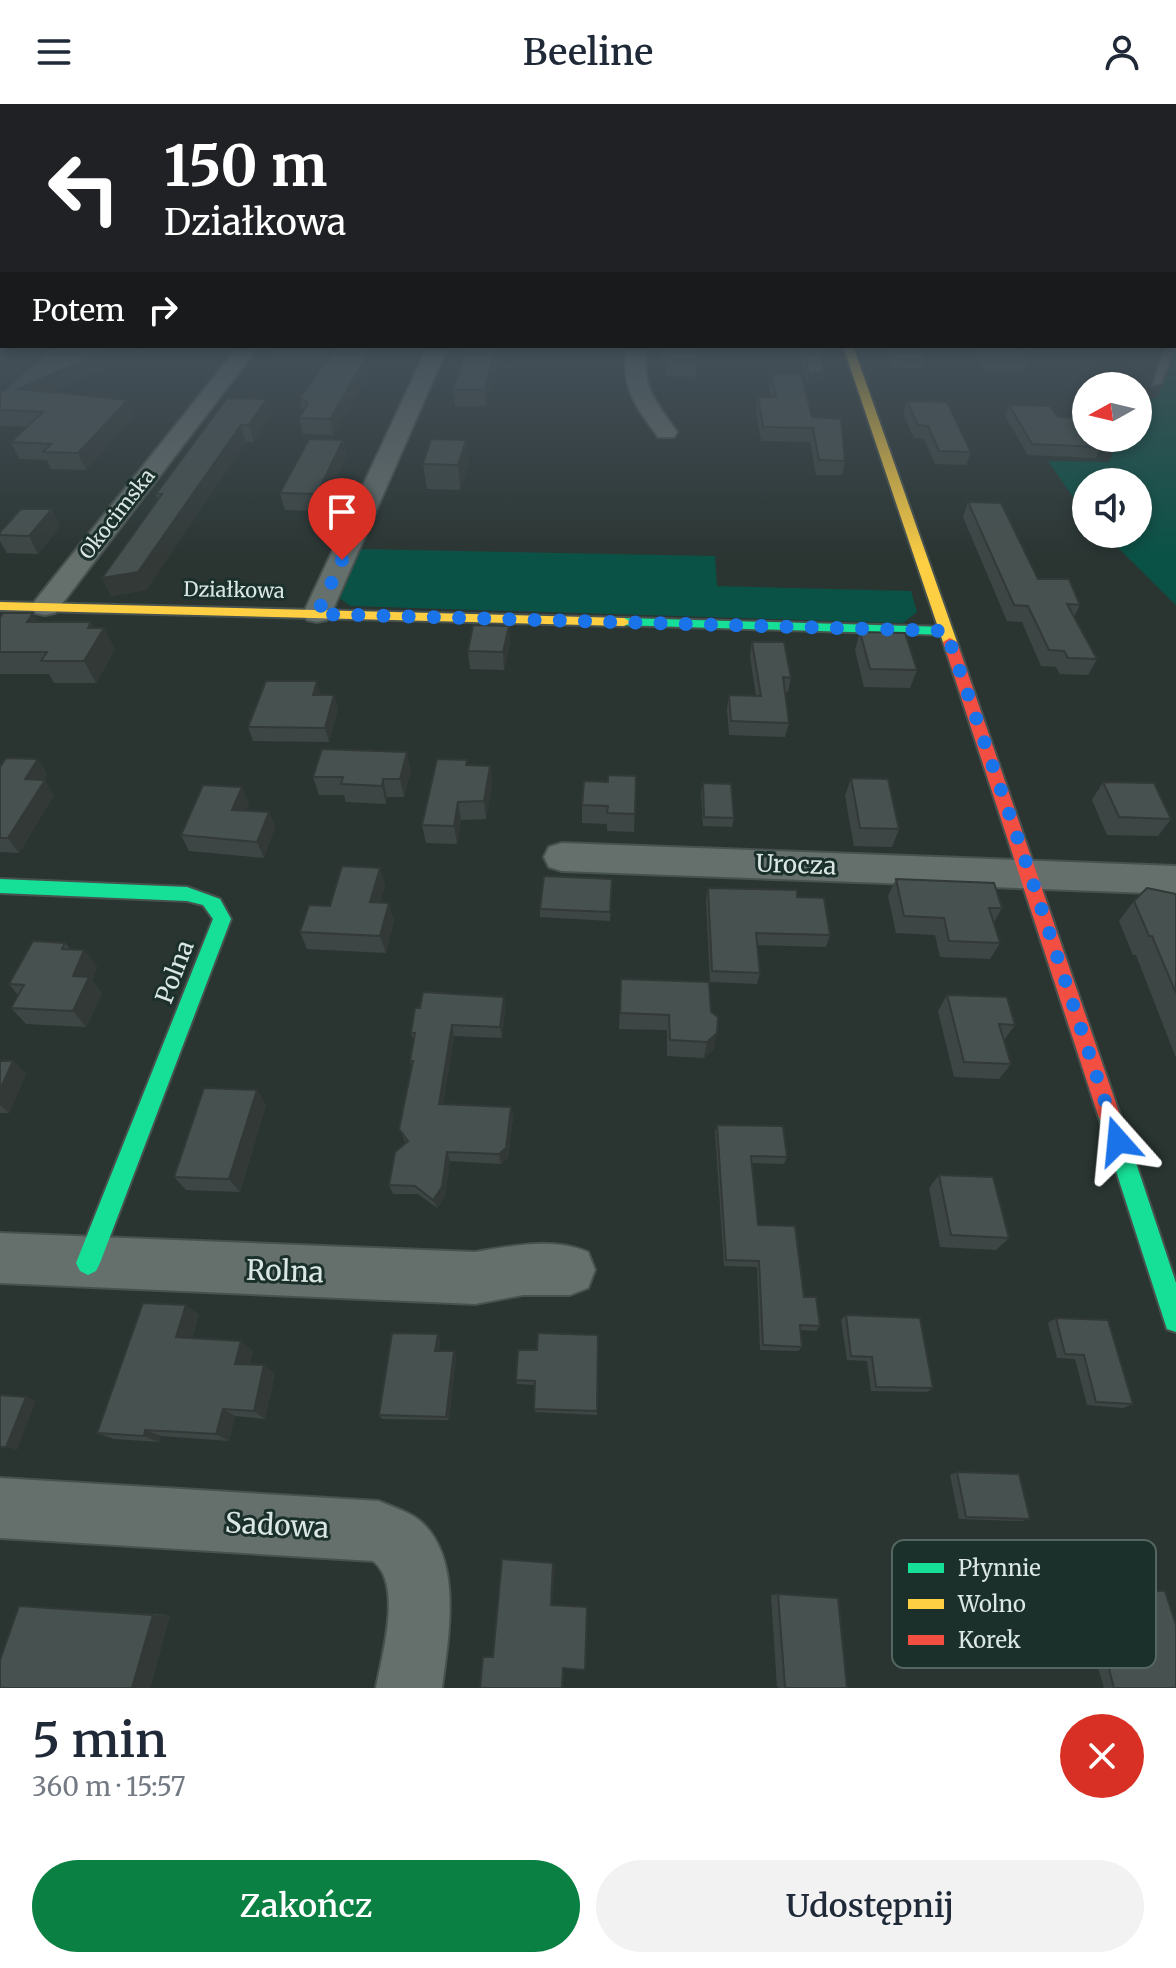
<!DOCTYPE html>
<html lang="pl">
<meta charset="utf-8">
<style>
:root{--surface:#fff;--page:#f2f2f3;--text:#1f2937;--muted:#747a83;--accent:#0b8043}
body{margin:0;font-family:Merriweather,serif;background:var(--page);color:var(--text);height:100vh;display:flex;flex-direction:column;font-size:30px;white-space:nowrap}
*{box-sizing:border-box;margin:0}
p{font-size:26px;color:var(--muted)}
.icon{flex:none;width:44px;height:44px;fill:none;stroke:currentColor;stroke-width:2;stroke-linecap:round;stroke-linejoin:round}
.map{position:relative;height:1584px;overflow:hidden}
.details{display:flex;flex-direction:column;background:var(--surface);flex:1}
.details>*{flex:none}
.top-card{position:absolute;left:0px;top:0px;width:1176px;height:244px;box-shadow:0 4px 12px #0003;background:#202124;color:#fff;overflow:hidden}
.needle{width:52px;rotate:262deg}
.fabs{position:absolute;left:1072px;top:268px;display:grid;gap:16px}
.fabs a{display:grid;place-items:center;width:80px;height:80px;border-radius:50%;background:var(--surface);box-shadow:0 4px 12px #0003;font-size:40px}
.pin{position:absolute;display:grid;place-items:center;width:68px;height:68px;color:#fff;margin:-82px -34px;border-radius:50% 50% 50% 0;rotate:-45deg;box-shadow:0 0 8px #0007}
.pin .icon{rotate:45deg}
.me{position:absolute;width:88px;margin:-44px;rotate:342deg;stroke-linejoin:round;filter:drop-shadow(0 0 6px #0008)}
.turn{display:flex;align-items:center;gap:28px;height:168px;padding:0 32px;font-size:36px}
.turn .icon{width:104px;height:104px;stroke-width:2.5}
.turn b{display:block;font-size:56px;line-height:68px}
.then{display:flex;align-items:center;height:76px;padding:0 32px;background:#0003;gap:16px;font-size:30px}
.round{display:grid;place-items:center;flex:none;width:84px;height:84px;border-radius:42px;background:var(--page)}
.headline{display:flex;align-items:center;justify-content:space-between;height:136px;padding:0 32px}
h1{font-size:48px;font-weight:600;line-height:60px}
.button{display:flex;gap:16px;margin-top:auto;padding:16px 32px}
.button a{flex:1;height:92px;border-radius:48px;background:var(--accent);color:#fff;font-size:32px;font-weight:600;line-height:92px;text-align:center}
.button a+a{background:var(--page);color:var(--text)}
header{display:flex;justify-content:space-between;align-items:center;height:104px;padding:0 32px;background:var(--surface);font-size:36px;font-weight:600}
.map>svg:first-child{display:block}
.green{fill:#095245}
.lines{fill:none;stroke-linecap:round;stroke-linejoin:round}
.lane-casing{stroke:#47514e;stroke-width:4}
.street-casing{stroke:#47514e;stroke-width:4}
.fast-casing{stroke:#47514e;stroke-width:4}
.slow-casing{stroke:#47514e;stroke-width:4}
.jam-casing{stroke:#47514e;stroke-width:4}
.lane{fill:#65706d;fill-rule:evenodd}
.street{fill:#65706d;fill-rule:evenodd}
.fast{fill:#16e098;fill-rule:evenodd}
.slow{fill:#ffcf43;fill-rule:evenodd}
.jam{fill:#f24e42;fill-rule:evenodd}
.wall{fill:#3d4644}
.shaded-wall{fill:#323937}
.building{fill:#47514f;stroke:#323937;stroke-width:2}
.route{stroke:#1a73e8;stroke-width:14;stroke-dasharray:0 25.2}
.labels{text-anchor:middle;stroke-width:6;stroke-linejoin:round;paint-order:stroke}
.far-street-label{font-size:20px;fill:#dbe7e4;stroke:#1b302a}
.street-label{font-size:24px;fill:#dbe7e4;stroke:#1b302a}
.near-street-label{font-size:28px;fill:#dbe7e4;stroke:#1b302a}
.key{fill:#1b302a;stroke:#556762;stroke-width:2}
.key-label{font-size:22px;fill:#dbe7e4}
</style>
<header><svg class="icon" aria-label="menu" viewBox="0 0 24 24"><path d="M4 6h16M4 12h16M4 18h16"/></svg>Beeline<svg class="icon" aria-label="person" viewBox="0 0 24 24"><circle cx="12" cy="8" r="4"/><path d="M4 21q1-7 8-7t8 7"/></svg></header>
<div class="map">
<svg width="1176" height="1584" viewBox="0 0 1176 1584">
<rect width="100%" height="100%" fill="#2a3532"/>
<g class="green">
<polygon points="1176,240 1176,501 1104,430 1138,430 1138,378 1086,378 1086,412 1048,357 1109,358 1120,334 1138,334 1138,300 1158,292"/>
<polygon points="360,445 715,452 717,482 911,487 917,508 903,519 350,502 338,493"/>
</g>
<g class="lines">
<defs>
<polygon id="lane" points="1174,241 1175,242 1161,279 1153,281 1165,242"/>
<g id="street">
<polygon points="239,242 259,242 55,509 45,511 35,509 31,503 35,497"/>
<polygon points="428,242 448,242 331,510 327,516 317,518 307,516 303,510"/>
<path d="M626,242H646C642,285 654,295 677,328L674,333H658C634,299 622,286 626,242Z"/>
<polygon points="562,739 1176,762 1176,790 562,767 549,763 544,753 549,743"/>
<path d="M0,1129L475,1148C512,1142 552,1133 588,1148L595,1166L588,1184L570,1191H523L475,1200L0,1179Z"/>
<path d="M0,1374L379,1397C392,1403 407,1407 419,1416C464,1453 448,1535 442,1584H376C382,1551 403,1480 373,1457L0,1434Z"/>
</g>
<g id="fast">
<polygon points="624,514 946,523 953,527 946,531 619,521 619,515"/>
<polygon points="0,775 187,783 220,795 231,815 100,1159 96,1167 88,1171 80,1167 76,1159 213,815 203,801 187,797 0,789"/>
<polygon points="1109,1001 1117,1004 1120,1011 1176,1179 1176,1228 1167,1225 1164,1216 1098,1011 1101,1004"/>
</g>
<g id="slow">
<polygon points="843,242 853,242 957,538 955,541 945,541 943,538"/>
<polygon points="0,498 624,514 631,518 624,522 0,506"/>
</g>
<polygon id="jam" points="950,534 957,538 1120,1011 1117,1018 1109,1021 1101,1018 1098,1011 943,538"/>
</defs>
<use href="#lane" class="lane-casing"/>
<use href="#street" class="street-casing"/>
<use href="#fast" class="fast-casing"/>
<use href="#slow" class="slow-casing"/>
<use href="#jam" class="jam-casing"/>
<use href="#lane" class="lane"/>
<use href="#street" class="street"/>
<use href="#fast" class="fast"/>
<use href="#slow" class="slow"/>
<use href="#jam" class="jam"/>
</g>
<g class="wall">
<polygon points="54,242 161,242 149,251 137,251 53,288 134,312 86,366 51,365 47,356 19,355 11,338 27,323 0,322 0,290"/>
<polygon points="384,242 356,292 333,331 303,330 299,314 303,307 300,294 325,259 273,258 269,243"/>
<polygon points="467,242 501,242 486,302 455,302 453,286"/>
<polygon points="662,242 704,242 703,261 697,261 696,273 666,272 666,259 662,259"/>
<polygon points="798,242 821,242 823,268 821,278 807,280"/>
<polygon points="885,242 919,242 924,256 921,264 891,263"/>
<polygon points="972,242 1126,242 1123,249 1102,248 1101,252 1024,248 1028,254 1024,266 982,265"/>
<polygon points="771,270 812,313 845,357 842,371 816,371 810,338 761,337 756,307 758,293 771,293 769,283"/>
<polygon points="267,295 271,311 254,338 246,338 146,486 111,492 102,474 158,396 156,390"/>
<polygon points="907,297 971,348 966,361 935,360 924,335 914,334 903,310"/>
<polygon points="1009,301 1058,313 1100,343 1096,354 1028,351 1005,312"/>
<polygon points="343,336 346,353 321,407 285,406 280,389"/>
<polygon points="466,336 469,361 460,386 427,385 423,360"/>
<polygon points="968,398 1038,475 1080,501 1074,513 1097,555 1088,571 1060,570 1056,563 1041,562 1022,518 1007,517 963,413"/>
<polygon points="52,405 60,423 38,450 7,449 0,437 0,428"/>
<polygon points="0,514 38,518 91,518 94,524 115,545 96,579 54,579 49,570 0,570"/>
<polygon points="509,522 510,540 504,566 470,565 468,547"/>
<polygon points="860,528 917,566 910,584 864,583 855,546"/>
<polygon points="752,538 791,574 788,588 785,588 789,619 785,633 729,631 727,605 729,591 756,592 750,552"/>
<polygon points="321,591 334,591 338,605 329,638 253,637 248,623"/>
<polygon points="38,655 47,670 43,676 54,691 19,749 0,748 0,663"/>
<polygon points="467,656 467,661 490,662 492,680 486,715 461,716 457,740 426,739 422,721"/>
<polygon points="411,666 404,693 387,693 386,700 346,698 344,691 319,691 313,673"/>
<polygon points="636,672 634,728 607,727 607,720 582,719 582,701 608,678"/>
<polygon points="851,674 899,725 892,743 854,742 845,692"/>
<polygon points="1103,678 1171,715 1158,732 1107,731 1092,696"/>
<polygon points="703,679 734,714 732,723 703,722 701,688"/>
<polygon points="249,698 245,707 269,708 275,723 264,754 189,747 181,731"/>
<polygon points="380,764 385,782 380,798 394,816 386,849 307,845 300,828 330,802"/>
<polygon points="612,775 610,817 540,813 540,805"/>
<polygon points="896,775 1002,804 994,818 1000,839 990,855 940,853 935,831 896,829 888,792"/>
<polygon points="708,784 797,793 830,831 826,843 757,841 760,869 757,880 710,878 706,795"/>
<polygon points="1176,790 1176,954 1136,851 1133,851 1119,817 1134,797"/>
<polygon points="65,839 70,845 84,846 97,863 92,876 102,890 86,923 26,920 11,904 18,891 9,880"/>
<polygon points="621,875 709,878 714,945 704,954 667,952 667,926 619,925"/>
<polygon points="947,891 1015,921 1004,936 1011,960 999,975 954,973 938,907"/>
<polygon points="504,893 505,904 502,934 454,932 443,1000 511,1003 513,1013 508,1054 501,1060 450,1057 445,1092 437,1104 418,1090 393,1090 389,1081 406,1039 399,1025 412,964 410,957 414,938 411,929"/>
<polygon points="0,957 13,957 26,970 9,1009 0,1009"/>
<polygon points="257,986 266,1001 240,1088 186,1086 174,1073"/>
<polygon points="717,1021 787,1053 784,1060 752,1059 758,1121 804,1193 820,1222 816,1227 800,1226 802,1243 798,1247 760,1246 757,1163 724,1162 715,1028"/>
<polygon points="939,1071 1009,1134 996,1146 940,1143 929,1084"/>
<polygon points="186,1201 199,1211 192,1234 253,1247 249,1261 275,1270 265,1315 235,1312 229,1337 161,1332 159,1338 114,1335 97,1329"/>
<polygon points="846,1211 933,1284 927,1288 871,1287 867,1257 847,1256 841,1216"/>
<polygon points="1056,1214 1133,1300 1123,1304 1087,1301 1075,1255 1057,1254 1048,1219"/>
<polygon points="598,1231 597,1311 535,1308 535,1281 517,1280 516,1276 537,1246"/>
<polygon points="440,1235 439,1247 454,1247 456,1252 449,1316 382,1315 379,1311"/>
<polygon points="957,1368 1030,1415 1021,1417 959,1415 950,1371"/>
<polygon points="1088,1487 1176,1584 1104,1584 1096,1556 1074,1556 1066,1525 1088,1525 1078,1488"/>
<polygon points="778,1490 847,1584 780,1584 777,1583 771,1491"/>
<polygon points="19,1502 170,1511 150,1584 0,1584"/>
</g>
<g class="shaded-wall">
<polygon points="23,242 47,242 0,284 0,262"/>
<polygon points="117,242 134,242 137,251 25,301 18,285"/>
<polygon points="146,242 161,242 149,251"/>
<polygon points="373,242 384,242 356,292 333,331 330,315"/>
<polygon points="496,242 501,242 486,302 485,286"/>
<polygon points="823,268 821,278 807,280 809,270"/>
<polygon points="267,295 271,311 254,338 249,321"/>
<polygon points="128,296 134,312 86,366 78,349"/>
<polygon points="241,321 246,338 146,486 111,492 102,474"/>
<polygon points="343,336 346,353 321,407 317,390"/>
<polygon points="466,336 469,361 460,386 458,361"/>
<polygon points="52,405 60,423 38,450 29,432"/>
<polygon points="33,509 45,530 27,518"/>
<polygon points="91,518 98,533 104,524 115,545 96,579 84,557 88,524"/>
<polygon points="509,522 510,540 504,566 503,548"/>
<polygon points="317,577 321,592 313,591"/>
<polygon points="334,591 338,605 329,638 325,624"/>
<polygon points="407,648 411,666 404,693 400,675"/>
<polygon points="38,655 47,670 34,690 25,675"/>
<polygon points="490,662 492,680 486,715 484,697"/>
<polygon points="383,675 387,693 386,700 382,682"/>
<polygon points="45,676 54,691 19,749 8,734"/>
<polygon points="242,683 249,698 239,722 232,706"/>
<polygon points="458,698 461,716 457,740 454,722"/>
<polygon points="269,708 275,723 264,754 257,738"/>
<polygon points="380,764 385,782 376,815 370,798"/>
<polygon points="389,799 394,816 386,849 380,832"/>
<polygon points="84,846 97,863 92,876 102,890 86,923 73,907 73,872"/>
<polygon points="504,893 505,904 502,934 500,923"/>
<polygon points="452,921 454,932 442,1010 439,1000"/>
<polygon points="717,929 714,945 704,954 707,938"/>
<polygon points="13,957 26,970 9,1009 0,1001 0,986"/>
<polygon points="257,986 266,1001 240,1088 229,1075"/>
<polygon points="511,1003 513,1013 508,1054 501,1060 499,1050"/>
<polygon points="447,1048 450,1057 445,1092 437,1104 433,1096"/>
<polygon points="186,1201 199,1211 189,1242 176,1233"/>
<polygon points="438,1230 440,1235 438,1251 435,1247"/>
<polygon points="241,1237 253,1247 247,1269 235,1260"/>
<polygon points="454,1247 456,1252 449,1316 446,1313"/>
<polygon points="264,1261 275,1270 265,1315 254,1307"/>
<polygon points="26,1293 36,1297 17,1346 6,1343"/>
<polygon points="223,1305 235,1312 229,1337 216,1330"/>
<polygon points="145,1326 161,1332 159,1338 144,1332"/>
<polygon points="553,1459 555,1461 552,1501 551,1501"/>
<polygon points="153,1511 170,1511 150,1584 132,1584"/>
</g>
<g class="building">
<polygon points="0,238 2,238 2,242 23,242 0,262"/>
<polygon points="54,242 117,242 18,285 128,296 78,349 43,348 51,340 11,338 43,308 0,306 0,290"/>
<polygon points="270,242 373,242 330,315 299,314 308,299 300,294 335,245 269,243"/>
<polygon points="467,242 496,242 485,286 453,286"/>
<polygon points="667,242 704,242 704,244 697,243 698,255 667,255"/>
<polygon points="802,242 821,242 823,268 809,270"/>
<polygon points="889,242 919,242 924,256 893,255"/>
<polygon points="981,242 1020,242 1028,254 985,253"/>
<polygon points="801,269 812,313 841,315 845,357 819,356 813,324 763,323 758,293 776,293 771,270"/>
<polygon points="227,294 267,295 249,321 241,321 138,468 102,474 162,390 156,390"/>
<polygon points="907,297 947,298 971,348 939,347 928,322 918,321"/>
<polygon points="1009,301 1050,302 1058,313 1082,314 1086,320 1086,334 1095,334 1100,343 1032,340"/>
<polygon points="309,335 343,336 317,390 280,389"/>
<polygon points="431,335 466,336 458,361 423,360"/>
<polygon points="968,398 1001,399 1038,475 1069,475 1080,501 1067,500 1097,555 1068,554 1064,547 1049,546 1028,502 1014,501"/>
<polygon points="21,405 52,405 29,432 0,431 0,428"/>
<polygon points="3,509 33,509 27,518 91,518 88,524 104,524 84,557 41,557 47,548 0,548 0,514"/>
<polygon points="473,521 509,522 503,548 468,547"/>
<polygon points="860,528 905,529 917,566 870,565"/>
<polygon points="752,538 784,538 791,574 783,573 789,619 731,617 729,591 761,592"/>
<polygon points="266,577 317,577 313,591 334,591 325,624 248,623"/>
<polygon points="322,645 407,648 400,675 383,675 382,682 341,680 343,673 313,673"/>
<polygon points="6,654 38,655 25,675 45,676 8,734 0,734 0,663"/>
<polygon points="437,655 467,656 466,661 490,662 484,697 458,698 454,722 422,721"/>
<polygon points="608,671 636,672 635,710 607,709 608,702 582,701 584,677 608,678"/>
<polygon points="851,674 888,675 899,725 860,724"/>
<polygon points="1103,678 1154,679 1171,715 1119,713"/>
<polygon points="703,679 731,680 734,714 704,713"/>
<polygon points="203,681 242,683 232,706 269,708 257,738 181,731"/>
<polygon points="342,762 380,764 370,798 389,799 380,832 300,828 309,801 330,802"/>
<polygon points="544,772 612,775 610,808 540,805"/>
<polygon points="896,775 994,779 1002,804 989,804 1000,839 949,837 944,814 904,812"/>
<polygon points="708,784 797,786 797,793 824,794 830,831 756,829 760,869 712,867"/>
<polygon points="1147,784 1176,790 1176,889 1152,832 1149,832 1134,797"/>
<polygon points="33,837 65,839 62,845 84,846 73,872 89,873 73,907 11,904 24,881 9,880"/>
<polygon points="621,875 709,878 711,908 718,913 717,929 707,938 670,936 669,911 620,909"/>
<polygon points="423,888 504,893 500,923 452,921 439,1000 511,1003 506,1044 499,1050 447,1048 442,1083 433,1096 415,1082 389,1081 395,1048 408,1037 399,1025 413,957 410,957 415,929 411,929 415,904 420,904"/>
<polygon points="947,891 1007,893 1015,921 999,920 1011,960 964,958"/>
<polygon points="0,957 13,957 0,986"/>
<polygon points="204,984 257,986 229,1075 174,1073"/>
<polygon points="717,1021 783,1022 787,1053 751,1052 758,1121 795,1122 804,1193 816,1193 820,1222 800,1221 802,1243 763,1241 759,1157 726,1156"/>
<polygon points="939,1071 993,1073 1009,1134 951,1131"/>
<polygon points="143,1199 186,1201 176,1233 241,1237 235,1260 264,1261 254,1307 223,1305 216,1330 145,1326 144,1332 97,1329"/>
<polygon points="846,1211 920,1214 933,1284 876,1283 872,1253 851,1252"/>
<polygon points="1056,1214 1108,1216 1133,1300 1096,1298 1084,1251 1065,1250"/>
<polygon points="392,1229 438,1230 435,1247 454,1247 446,1313 379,1311"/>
<polygon points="538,1229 598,1231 597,1307 534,1305 535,1277 516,1276 518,1246 537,1246"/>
<polygon points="0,1291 26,1293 6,1343 0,1343"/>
<polygon points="957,1368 1019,1370 1030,1415 966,1413"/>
<polygon points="502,1455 553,1459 551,1501 587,1503 585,1566 563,1564 562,1584 480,1584 483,1553 493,1553"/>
<polygon points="1088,1487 1165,1487 1176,1521 1176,1584 1114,1584 1107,1557 1084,1556 1076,1525 1098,1525"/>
<polygon points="778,1490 838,1494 847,1584 785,1584"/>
<polygon points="19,1502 153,1511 132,1584 0,1584 0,1556"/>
</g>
<linearGradient id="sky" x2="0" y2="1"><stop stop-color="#171d1c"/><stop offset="0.52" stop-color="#44515a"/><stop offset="1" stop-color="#44515a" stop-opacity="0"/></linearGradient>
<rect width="1176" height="459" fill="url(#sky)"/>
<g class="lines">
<polyline class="route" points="342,456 317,510 946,527 1030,770 1118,1037"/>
</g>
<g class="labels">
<g class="far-street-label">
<text transform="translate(117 410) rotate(-52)" y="7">Okocimska</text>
<text transform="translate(234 486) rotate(1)" y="7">Działkowa</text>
</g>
<g class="street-label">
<text transform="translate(796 761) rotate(2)" y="8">Urocza</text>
<text transform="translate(175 868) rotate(-69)" y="8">Polna</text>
</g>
<g class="near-street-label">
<text transform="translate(285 1167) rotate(2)" y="10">Rolna</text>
<text transform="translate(277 1421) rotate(3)" y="10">Sadowa</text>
</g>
</g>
<rect x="892" y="1436" width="264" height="128" rx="12" class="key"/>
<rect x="908" y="1459" width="36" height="10" fill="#16e098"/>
<rect x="908" y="1495" width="36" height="10" fill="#ffcf43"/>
<rect x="908" y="1531" width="36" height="10" fill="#f24e42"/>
<g class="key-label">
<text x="958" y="1472">Płynnie</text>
<text x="958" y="1508">Wolno</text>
<text x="958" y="1544">Korek</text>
</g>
</svg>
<div class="fabs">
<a><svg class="needle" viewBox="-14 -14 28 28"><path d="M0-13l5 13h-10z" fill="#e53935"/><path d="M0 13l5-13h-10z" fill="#747a83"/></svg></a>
<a><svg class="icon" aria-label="sound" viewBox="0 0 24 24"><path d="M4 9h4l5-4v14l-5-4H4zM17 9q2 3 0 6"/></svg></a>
</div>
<div class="pin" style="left:342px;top:456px;background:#d93025"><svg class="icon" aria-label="arrive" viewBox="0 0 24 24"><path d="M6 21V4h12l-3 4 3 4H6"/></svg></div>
<svg class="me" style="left:1118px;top:1037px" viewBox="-20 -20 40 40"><path d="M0-17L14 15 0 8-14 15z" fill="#1a73e8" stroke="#fff" stroke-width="4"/></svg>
<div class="top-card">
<div class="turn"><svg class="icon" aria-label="left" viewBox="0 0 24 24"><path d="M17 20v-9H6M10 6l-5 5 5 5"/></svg><div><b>150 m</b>Działkowa</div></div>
<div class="then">Potem<svg class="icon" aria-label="right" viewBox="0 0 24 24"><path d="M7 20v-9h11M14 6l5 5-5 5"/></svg></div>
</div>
</div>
<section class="details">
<div class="headline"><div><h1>5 min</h1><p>360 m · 15:57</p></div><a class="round" style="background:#d93025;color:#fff"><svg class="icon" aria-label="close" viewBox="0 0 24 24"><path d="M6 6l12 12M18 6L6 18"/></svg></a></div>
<div class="button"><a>Zakończ</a><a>Udostępnij</a></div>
</section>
